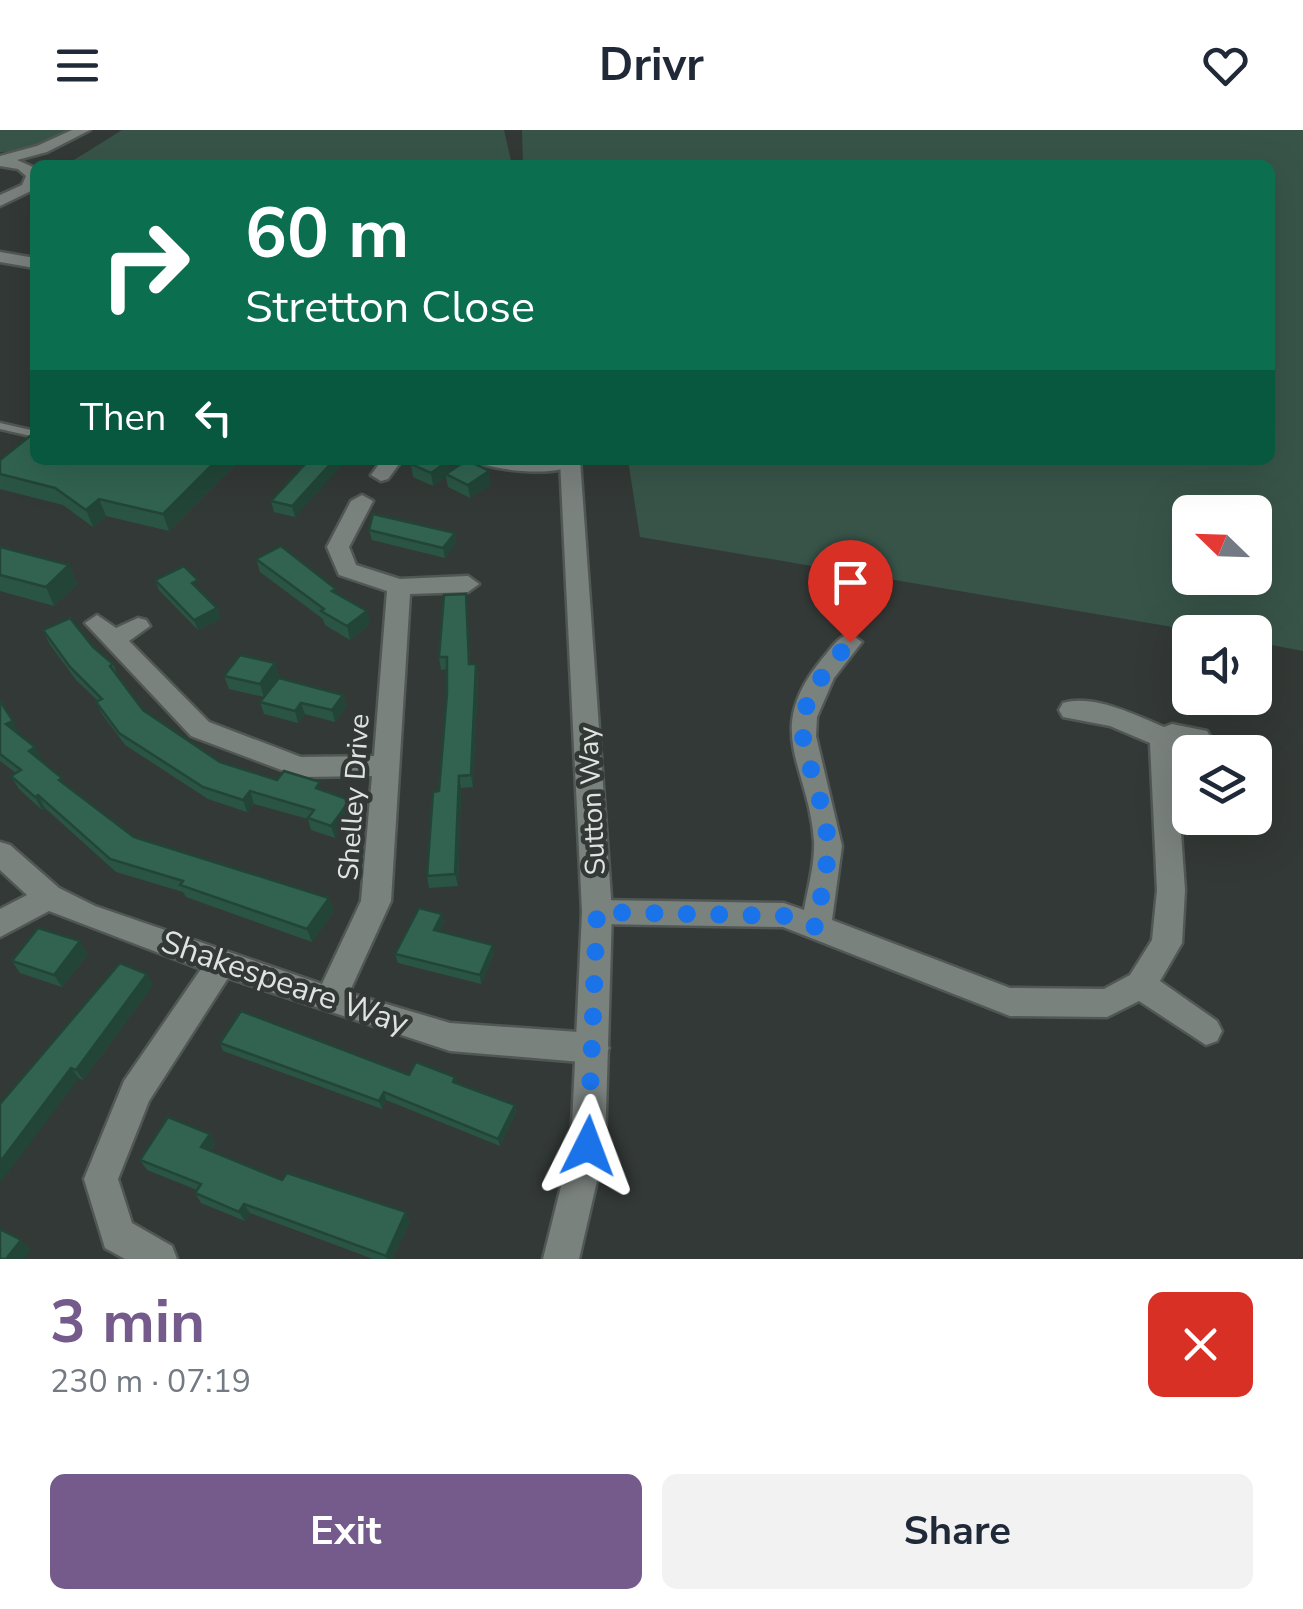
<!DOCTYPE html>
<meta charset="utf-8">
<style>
:root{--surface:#fff;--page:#f2f2f3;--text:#1f2937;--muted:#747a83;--accent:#745b8c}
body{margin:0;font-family:"Nunito Sans",sans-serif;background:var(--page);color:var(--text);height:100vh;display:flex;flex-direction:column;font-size:38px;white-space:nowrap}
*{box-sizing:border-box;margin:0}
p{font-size:32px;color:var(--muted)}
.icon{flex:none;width:55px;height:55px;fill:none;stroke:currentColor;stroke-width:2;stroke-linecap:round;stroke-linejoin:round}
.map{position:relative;height:1129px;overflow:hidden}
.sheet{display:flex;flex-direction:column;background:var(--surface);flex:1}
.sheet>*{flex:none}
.guide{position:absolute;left:30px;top:30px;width:1245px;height:305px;border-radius:15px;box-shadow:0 10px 40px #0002;background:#0b6e4f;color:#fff;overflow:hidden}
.needle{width:65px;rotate:293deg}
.controls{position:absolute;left:1172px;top:365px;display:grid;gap:20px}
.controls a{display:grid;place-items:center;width:100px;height:100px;border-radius:15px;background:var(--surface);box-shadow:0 10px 40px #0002;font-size:50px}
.pin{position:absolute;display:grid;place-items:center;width:85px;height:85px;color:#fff;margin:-102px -42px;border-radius:50% 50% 50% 0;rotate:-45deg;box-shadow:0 0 10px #0007}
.pin .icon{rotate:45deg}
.me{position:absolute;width:110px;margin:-55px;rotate:3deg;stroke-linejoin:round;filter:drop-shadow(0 0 8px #0008)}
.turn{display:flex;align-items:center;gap:35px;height:210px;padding:0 50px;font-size:45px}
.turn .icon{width:130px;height:130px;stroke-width:2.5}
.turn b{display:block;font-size:70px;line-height:85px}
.then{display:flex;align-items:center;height:95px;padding:0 50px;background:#0003;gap:20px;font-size:38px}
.round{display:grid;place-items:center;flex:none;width:105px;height:105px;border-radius:15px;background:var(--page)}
.overview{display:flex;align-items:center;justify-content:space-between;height:170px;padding:0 50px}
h1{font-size:60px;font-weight:700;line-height:75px;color:var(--accent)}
.cta{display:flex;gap:20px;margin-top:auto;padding:20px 50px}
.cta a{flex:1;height:115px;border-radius:15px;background:var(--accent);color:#fff;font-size:40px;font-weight:700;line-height:115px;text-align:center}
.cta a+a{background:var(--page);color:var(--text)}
header{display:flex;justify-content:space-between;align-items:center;height:130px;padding:0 50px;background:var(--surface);font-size:45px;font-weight:700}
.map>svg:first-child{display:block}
.green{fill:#385449;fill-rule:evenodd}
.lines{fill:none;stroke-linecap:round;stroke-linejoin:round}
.service-casing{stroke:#515755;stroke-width:5}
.minor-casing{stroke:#515755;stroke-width:5}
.tertiary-casing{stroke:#515755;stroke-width:5}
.service{fill:#7a827e;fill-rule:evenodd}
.minor{fill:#7a827e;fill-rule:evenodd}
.tertiary{fill:#7a827e;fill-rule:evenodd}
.wall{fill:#2a5545}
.shaded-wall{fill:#224538}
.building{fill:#316350;stroke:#224538;stroke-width:2.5}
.route{stroke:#1a73e8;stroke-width:18;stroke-dasharray:0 32.4}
.labels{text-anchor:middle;stroke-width:9;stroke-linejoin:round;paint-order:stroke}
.street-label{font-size:28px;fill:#dfe3e1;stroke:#333936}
.near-street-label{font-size:32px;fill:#dfe3e1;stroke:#333936}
</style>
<header><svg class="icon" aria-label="menu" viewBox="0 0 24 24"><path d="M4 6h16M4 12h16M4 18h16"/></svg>Drivr<svg class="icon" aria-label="heart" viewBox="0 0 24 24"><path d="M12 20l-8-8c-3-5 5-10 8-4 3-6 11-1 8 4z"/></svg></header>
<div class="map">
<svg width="1303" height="1129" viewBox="0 0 1303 1129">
<rect width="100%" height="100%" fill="#333936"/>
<g class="green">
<path d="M0,0H71C49,14 26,22 0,22Z"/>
<polygon points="122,0 504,0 512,35 66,35"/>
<path d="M522,0H1303V521L1255,512V502H1202L640,407L628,330H1270V35H523ZM1190,382H1255V448H1190Z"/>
</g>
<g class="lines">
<defs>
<polygon id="service" points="0,293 35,301 35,307 0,299"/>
<g id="minor">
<polygon points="0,122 35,128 35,138 0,132"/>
<polygon points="382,330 402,330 388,349 381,351 371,345"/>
<path d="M479,330H580V331C560,348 506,341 482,334Z"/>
<polygon points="362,365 373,371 349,417 356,435 400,449 468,446 479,454 468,462 410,464 391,771 349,863 450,893 593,903 604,908 609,918 604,928 593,933 450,921 228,848 149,971 118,1049 132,1093 172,1116 177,1129 125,1129 105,1118 84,1049 124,951 201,839 49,781 0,807 0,779 27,765 0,740 0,712 10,715 59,758 95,776 322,854 361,771 372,646 300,647 191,606 85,493 97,485 116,498 138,488 146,490 150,496 129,511 209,592 301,627 374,626 387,461 339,445 327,417 351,371"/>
<path d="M850,504L862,512L834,548L817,587L816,606L842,716L832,790L1010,858L1104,859L1130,845L1152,810L1157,760L1150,613L1110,596L1063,587L1059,580L1063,573C1094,564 1135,585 1164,597L1172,594L1207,601L1211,608L1207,615L1175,617L1185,760L1182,813L1160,851L1217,891L1222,901L1217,911L1206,915L1139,871L1107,887L1010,886L783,797L597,794L587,791L582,782L587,773L597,770L784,773L804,780C808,757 815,734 814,711C809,635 762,602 822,529C831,519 837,507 850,504Z"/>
</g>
<g id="tertiary">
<polygon points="72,0 90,0 47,22 17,30 35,38 35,59 0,76 0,65 22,55 26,46 18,39 0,36 0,26 37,16"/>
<polygon points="560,330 580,330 612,782 605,1016 579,1129 543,1129 571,1016 582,782"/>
</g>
</defs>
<use href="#service" class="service-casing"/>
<use href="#minor" class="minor-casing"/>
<use href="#tertiary" class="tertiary-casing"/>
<use href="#service" class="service"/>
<use href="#minor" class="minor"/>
<use href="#tertiary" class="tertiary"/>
</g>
<g class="wall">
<polygon points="0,330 240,330 169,401 106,386 93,397 63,375 0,359"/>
<polygon points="309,330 295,387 274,382 271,371"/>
<polygon points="411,334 451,340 491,354 470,368 448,357 446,347 433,356 413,347"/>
<polygon points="369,400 455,403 456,413 445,428 372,410"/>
<polygon points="0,417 69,435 77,454 54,476 0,461"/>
<polygon points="256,429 338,464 370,494 350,510 325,495 323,489 260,442"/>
<polygon points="155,450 201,460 200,461 217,478 221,489 198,500 159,460"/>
<polygon points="467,476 470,534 476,534 478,546 473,657 461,658 458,756 429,758 427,746 439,661 447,563 447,539 441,540 439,527"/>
<polygon points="43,500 93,517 113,534 118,546 143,580 220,632 277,650 323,660 350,670 354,682 335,708 311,700 308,689 254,674 247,682 208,669 125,615 102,584 96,572 98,571 76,550 49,513"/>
<polygon points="275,533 279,546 264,567 229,559 224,546"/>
<polygon points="343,565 346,577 335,592 305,584 298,593 264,584 260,572"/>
<polygon points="0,571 19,605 42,630 41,631 66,656 134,707 329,768 334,781 312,812 186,767 183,762 116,742 45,678 42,680 19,659 11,646 16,643 0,631"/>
<polygon points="442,784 444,793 439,802 494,824 481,854 398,833 395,824"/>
<polygon points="88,824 62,857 20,843 12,831"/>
<polygon points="147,844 153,855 83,950 79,948 0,974"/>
<polygon points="220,913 457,953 515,975 516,982 500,1016 386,970 382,979 223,921"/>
<polygon points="210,1004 215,1014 211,1021 282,1050 406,1082 410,1092 392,1129 373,1129 250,1083 245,1091 201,1073 195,1063 197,1060 147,1040 140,1030"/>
</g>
<g class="shaded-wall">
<polygon points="217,330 240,330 169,401 163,384"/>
<polygon points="334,330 347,330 295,387 292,376"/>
<polygon points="449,330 451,343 446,344 446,347 433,356 431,343"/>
<polygon points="489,341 491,354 470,368 468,355"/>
<polygon points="99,369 106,386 93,397 86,380"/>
<polygon points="455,403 456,413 445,428 443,418"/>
<polygon points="69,435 77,454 54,476 46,457"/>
<polygon points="217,478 221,489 198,500 194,490"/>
<polygon points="367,481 370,494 350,510 347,496"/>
<polygon points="275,533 279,546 264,567 260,554"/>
<polygon points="476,534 478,546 473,657 471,645"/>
<polygon points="343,565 346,577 335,592 332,580"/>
<polygon points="301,573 305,584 298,593 295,581"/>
<polygon points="13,591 20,604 13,608 6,594"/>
<polygon points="35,617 42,630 36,634 29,621"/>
<polygon points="459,646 461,658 458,756 455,744"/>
<polygon points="250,661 254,674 247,682 243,670"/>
<polygon points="38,665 45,678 42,680 35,667"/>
<polygon points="350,670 354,682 335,708 331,696"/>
<polygon points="329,768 334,781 312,812 307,799"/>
<polygon points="442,784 444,793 436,810 434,800"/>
<polygon points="80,811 88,824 62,857 54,845"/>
<polygon points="493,815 494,824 481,854 480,845"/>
<polygon points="147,844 153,855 83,950 76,940"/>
<polygon points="71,938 79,948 0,1053 0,1032"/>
<polygon points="384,962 386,970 382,979 379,971"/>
<polygon points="515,975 516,982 500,1016 498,1009"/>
<polygon points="210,1004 215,1014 207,1027 201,1017"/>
<polygon points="244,1074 250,1083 245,1091 239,1082"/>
<polygon points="406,1082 410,1092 392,1129 387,1129 386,1126"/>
<polygon points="21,1110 31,1120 24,1129 6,1129"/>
</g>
<g class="building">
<polygon points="35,302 35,330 217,330 163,384 99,369 86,380 55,358 0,344 0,330"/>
<polygon points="309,330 334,330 292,376 271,371"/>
<polygon points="416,330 449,330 431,343 411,334"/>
<polygon points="467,330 489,341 468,355 446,344"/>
<polygon points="373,384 455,403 443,418 369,400"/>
<polygon points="281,416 336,459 332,461 367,481 347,496 321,481 324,479 256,429"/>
<polygon points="0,417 69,435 46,457 0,445"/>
<polygon points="184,436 198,450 192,453 217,478 194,490 155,450"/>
<polygon points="466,464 469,534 476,534 471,645 459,646 455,744 427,746 433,662 439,661 447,563 447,527 439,527 444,465"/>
<polygon points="70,488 93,517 113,534 110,536 143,580 220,632 277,650 284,641 320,652 316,658 350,670 331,696 308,688 314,680 250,661 243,670 203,657 119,603 96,572 102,569 70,537 43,500"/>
<polygon points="240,525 275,533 260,554 224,546"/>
<polygon points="279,548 343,565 332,580 301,573 295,581 260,572"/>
<polygon points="0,571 13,591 6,594 35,617 29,621 62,648 59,650 134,707 329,768 307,799 180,755 183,751 110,729 38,665 35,667 11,646 21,640 0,624"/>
<polygon points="419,778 442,784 434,800 493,815 480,845 395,824"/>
<polygon points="38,798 80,811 54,845 12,831"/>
<polygon points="120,833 147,844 76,940 71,938 0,1032 0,974"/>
<polygon points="241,881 409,945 416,932 455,947 453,952 515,975 498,1009 384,962 379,971 220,913"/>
<polygon points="168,987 210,1004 201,1017 282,1050 287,1043 406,1082 386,1126 244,1074 239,1082 195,1063 201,1054 140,1030"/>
<polygon points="0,1099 21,1110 6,1129 0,1129"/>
</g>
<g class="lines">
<path class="route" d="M588,1016L597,782L784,786L816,797C819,769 831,732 827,704C812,608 770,601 850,512"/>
</g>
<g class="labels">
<g class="street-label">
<text transform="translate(353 667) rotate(-86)" y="10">Shelley Drive</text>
<text transform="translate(591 671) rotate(-93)" y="10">Sutton Way</text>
</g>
<g class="near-street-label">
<text transform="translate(285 852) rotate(19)" y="11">Shakespeare Way</text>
</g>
</g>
</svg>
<div class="controls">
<a><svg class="needle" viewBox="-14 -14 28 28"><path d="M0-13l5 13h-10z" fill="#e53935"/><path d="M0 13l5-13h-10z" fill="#747a83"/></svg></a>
<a><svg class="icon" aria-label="sound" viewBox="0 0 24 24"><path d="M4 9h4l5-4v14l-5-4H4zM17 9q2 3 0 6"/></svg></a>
<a><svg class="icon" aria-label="layers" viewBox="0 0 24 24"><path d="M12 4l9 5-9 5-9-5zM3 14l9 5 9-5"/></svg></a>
</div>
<div class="pin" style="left:850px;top:512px;background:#d93025"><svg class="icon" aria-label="arrive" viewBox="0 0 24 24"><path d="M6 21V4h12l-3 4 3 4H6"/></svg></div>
<svg class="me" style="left:588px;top:1016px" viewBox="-20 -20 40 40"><path d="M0-17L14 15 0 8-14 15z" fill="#1a73e8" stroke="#fff" stroke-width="4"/></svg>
<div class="guide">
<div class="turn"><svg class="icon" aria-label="right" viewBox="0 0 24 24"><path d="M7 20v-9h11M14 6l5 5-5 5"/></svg><div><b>60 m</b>Stretton Close</div></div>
<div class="then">Then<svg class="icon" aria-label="left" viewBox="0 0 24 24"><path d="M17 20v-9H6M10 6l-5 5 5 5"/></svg></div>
</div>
</div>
<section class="sheet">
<div class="overview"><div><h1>3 min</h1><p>230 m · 07:19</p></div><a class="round" style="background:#d93025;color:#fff"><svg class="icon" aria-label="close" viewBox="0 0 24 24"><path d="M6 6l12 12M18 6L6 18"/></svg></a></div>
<div class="cta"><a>Exit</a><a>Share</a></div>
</section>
